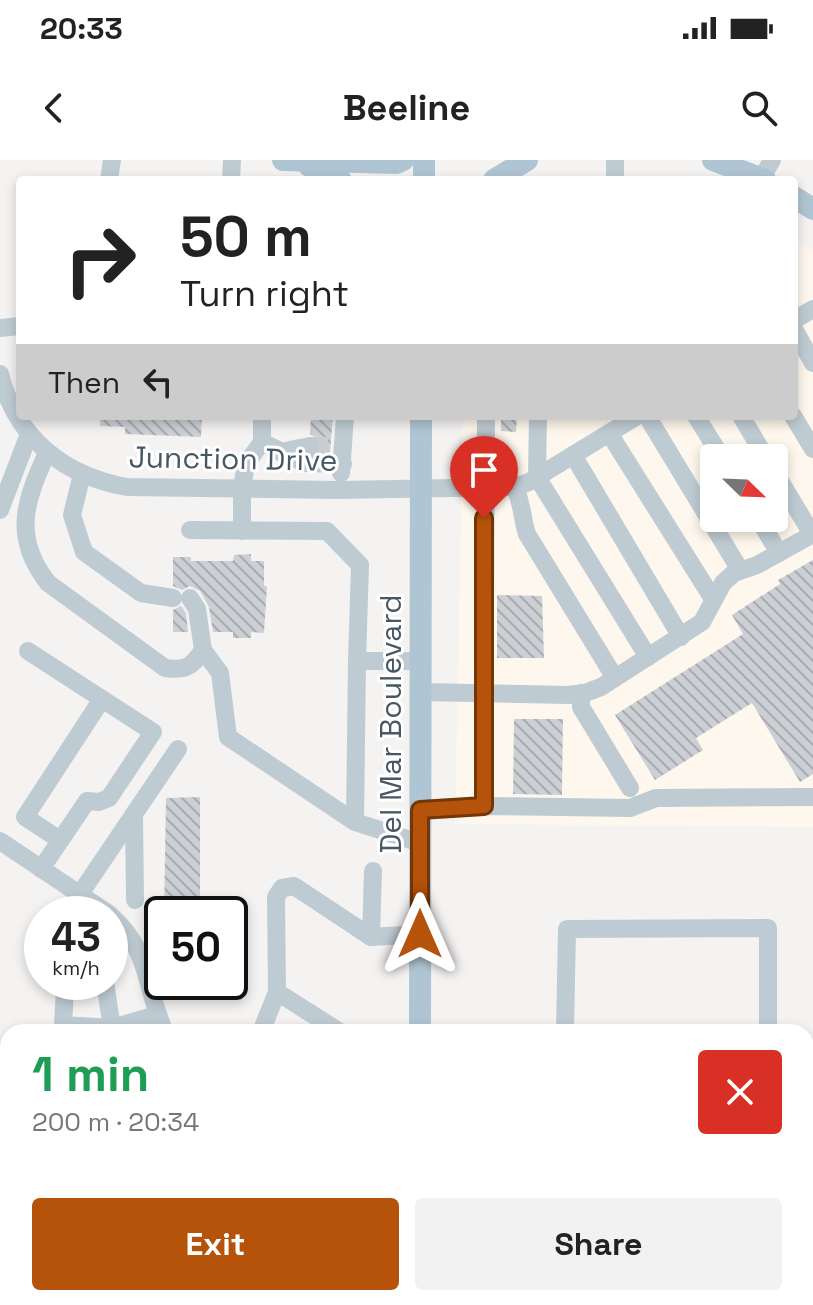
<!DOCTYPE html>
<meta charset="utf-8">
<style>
:root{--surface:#fff;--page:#f2f2f2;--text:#222;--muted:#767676;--accent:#b45309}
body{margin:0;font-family:"Space Grotesk",sans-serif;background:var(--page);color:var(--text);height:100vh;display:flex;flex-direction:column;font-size:30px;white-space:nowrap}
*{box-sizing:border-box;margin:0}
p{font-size:26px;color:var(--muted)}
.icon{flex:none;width:44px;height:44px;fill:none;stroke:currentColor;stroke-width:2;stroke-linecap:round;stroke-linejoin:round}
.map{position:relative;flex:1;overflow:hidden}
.panel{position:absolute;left:0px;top:864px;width:814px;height:282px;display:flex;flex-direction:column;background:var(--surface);border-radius:24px 24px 0 0;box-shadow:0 4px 12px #0003}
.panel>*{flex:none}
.banner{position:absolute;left:16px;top:16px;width:782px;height:244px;border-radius:8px;box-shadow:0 4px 12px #0003;background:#fff;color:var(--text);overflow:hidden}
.needle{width:52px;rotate:113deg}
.fabs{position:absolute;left:700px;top:284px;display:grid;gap:16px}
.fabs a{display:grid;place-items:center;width:88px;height:88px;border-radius:8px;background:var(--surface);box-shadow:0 4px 12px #0003;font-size:40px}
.speed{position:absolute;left:24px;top:736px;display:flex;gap:16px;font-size:40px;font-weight:700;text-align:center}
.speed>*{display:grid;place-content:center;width:104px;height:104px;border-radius:50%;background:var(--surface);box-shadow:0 4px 12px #0003;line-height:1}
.speed small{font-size:20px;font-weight:400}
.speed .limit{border:4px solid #111;border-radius:12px;background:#fff;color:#111}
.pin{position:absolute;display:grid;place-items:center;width:68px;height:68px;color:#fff;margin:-82px -34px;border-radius:50% 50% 50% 0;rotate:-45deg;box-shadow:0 0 8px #0007}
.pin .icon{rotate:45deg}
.me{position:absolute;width:88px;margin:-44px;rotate:0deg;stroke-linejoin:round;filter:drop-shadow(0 0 6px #0008)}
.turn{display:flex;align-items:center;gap:28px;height:168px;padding:0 32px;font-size:36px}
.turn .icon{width:104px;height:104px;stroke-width:2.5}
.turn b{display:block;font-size:56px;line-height:68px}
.then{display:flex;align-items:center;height:76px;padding:0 32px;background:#0003;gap:16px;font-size:30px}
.round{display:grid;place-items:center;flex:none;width:84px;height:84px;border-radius:8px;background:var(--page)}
.summary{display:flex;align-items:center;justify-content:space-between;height:136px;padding:0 32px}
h1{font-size:48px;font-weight:600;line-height:60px;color:#1e9e55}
.button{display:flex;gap:16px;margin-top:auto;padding:16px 32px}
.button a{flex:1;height:92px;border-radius:8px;background:var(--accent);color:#fff;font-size:32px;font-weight:600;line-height:92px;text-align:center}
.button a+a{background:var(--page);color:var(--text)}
.status{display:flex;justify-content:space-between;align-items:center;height:56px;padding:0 40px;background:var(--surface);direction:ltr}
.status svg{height:22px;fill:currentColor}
header{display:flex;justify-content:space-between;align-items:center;height:104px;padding:0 32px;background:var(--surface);font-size:36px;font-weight:600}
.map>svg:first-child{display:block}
.commercial{fill:#fef7ed;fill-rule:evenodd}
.building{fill:url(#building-back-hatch)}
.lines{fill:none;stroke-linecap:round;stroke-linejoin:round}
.minor-tunnel{stroke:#caccce;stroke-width:18;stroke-dasharray:18 9;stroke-linecap:butt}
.minor{stroke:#bfcbd3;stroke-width:18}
.major{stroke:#b0c5d3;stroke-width:22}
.route-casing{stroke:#753606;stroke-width:20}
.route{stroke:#b45309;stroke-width:14}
.labels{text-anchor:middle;stroke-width:6;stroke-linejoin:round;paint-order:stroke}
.street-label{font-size:30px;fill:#485862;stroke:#fff}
</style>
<div class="status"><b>20:33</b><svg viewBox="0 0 49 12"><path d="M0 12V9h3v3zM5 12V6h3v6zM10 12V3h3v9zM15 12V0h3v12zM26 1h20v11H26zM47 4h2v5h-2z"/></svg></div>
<header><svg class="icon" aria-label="back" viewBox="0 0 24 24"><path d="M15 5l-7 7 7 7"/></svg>Beeline<svg class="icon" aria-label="search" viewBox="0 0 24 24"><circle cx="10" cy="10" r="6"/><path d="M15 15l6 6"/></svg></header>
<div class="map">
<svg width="813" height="1145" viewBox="0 0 813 1145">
<defs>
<pattern id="building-back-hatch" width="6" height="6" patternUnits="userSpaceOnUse" patternTransform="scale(2)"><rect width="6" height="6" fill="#ccd0d5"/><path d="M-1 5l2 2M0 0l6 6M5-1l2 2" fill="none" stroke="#a8acb0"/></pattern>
</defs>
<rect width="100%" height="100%" fill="#f5f2f2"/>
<path class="commercial" d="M794,79L813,90V667L455,664L463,256H794ZM714,298H774V358H714Z"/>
<g class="building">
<polygon points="100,256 202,256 201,277 125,274 125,267 100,266"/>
<polygon points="311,256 333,256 330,292 320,291 319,279 310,274"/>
<polygon points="501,256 517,256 516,272 501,271"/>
<polygon points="251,394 251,401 264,401 264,426 267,426 264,473 251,472 251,478 233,478 233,472 213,472 209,447 200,431 190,426 182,430 173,426 173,397 191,397 191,401 233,401 234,395"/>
<polygon points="813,400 813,614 800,622 752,543 696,578 703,590 655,620 615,555 743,474 732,455 780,424 778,420"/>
<polygon points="497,435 542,436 544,498 497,498"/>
<polygon points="181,446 186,453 188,472 173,472 173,450"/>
<polygon points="514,559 563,559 562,635 513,634"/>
<polygon points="200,637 200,754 164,754 166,638"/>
</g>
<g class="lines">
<polyline class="minor-tunnel" points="310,286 335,286"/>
<g class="minor">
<polyline points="615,0 615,20"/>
<polyline points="762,18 772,0"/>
<polyline points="109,20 112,0"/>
<polyline points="231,20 232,0"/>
<polyline points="794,160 813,149"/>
<polyline points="0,168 20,166"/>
<polyline points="794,169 813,203"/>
<path d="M0,214C16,278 64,316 127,327L337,330L515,327L529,322L637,256"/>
<polyline points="538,256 537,317 648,497"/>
<polyline points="647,256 740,410"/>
<polyline points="696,256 722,298"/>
<polyline points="741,256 766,298"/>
<polyline points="793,256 813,289"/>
<polyline points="609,273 713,439"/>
<polyline points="262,282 304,303 343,304"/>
<polyline points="280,292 310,286"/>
<path d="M47,293C25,341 12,377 48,423L165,508C185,511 192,507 203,490"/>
<polyline points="573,295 681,477"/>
<polyline points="774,311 812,374"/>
<polyline points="341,313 345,256"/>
<polyline points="82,314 72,355 84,392 141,433 173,438"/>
<path d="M515,327C522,343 522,358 527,374L615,518"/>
<polyline points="0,350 29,274"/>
<polyline points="758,358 779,393"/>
<polyline points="190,370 327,371 360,405 357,501 421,501"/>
<polyline points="242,371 242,328 246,304 262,282 262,256"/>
<polyline points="190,438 197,449 203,490 220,513 228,577 355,662 420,683"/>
<polyline points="28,491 102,539"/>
<polyline points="421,532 568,535 585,533 601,527 702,462 723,423 734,413 757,405 813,374"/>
<polyline points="581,533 581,547 630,628"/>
<polyline points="484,646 486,256"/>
<polyline points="420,650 484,646 630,648 656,638 813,637"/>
<polyline points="134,654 135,740"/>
<polyline points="355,662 357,501"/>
<polyline points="0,681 109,754"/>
<polyline points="41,709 87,641 99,642 109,638 153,572 102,539 25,657 60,680"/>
<polyline points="80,734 178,589"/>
<path d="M110,755C151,790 144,827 165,872"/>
<polyline points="371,777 373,711"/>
<polyline points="71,822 65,829 63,865 112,868 157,855"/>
<polyline points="105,822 112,868"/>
<polyline points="277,832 340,872"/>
<polyline points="261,872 277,832 276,737 282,728 294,726 371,777 420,774"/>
<polyline points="565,872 567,769 768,768 768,872"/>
<polyline points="806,973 813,979"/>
<polyline points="806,1057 813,1045"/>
<polyline points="562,1138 562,1145"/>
<polyline points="672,1138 772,1142"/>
<polyline points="70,1145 70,1138"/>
<polyline points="165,1145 165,1138"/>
<polyline points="197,1145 197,1138"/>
<polyline points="285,1145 285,1138"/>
<polyline points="356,1145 356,1138"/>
</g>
<g class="major">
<polyline points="283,0 397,3 403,0"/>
<polyline points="713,0 765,20"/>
<polyline points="309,6 341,20"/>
<polyline points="424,20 424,0"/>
<polyline points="494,20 527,0"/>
<polyline points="794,37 813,49"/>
<polyline points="420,872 421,256"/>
<polyline points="418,1145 418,1138"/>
</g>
</g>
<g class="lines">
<defs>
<polyline id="route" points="420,774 420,650 484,646 484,358"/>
</defs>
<use href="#route" class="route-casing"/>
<use href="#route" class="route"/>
</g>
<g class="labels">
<g class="street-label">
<text transform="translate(233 299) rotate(1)" y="10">Junction Drive</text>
<text transform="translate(391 564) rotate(-90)" y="10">Del Mar Boulevard</text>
</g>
</g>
</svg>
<div class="fabs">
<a><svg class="needle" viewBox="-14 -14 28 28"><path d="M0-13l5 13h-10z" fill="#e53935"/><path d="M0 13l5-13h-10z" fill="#767676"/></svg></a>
</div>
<div class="speed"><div>43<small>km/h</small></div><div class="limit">50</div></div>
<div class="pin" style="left:484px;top:358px;background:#d93025"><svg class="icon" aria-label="arrive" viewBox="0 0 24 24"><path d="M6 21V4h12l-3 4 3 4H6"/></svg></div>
<svg class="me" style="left:420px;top:774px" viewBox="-20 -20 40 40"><path d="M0-17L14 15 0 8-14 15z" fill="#b45309" stroke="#fff" stroke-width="4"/></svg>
<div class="banner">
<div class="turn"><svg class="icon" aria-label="right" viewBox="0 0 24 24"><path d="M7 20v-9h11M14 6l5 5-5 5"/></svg><div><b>50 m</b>Turn right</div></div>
<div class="then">Then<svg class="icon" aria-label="left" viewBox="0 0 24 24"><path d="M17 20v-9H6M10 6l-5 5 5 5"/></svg></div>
</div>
<section class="panel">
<div class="summary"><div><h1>1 min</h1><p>200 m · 20:34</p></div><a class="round" style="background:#d93025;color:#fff"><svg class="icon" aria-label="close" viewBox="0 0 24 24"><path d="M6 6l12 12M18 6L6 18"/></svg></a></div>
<div class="button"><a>Exit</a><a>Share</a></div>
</section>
</div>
